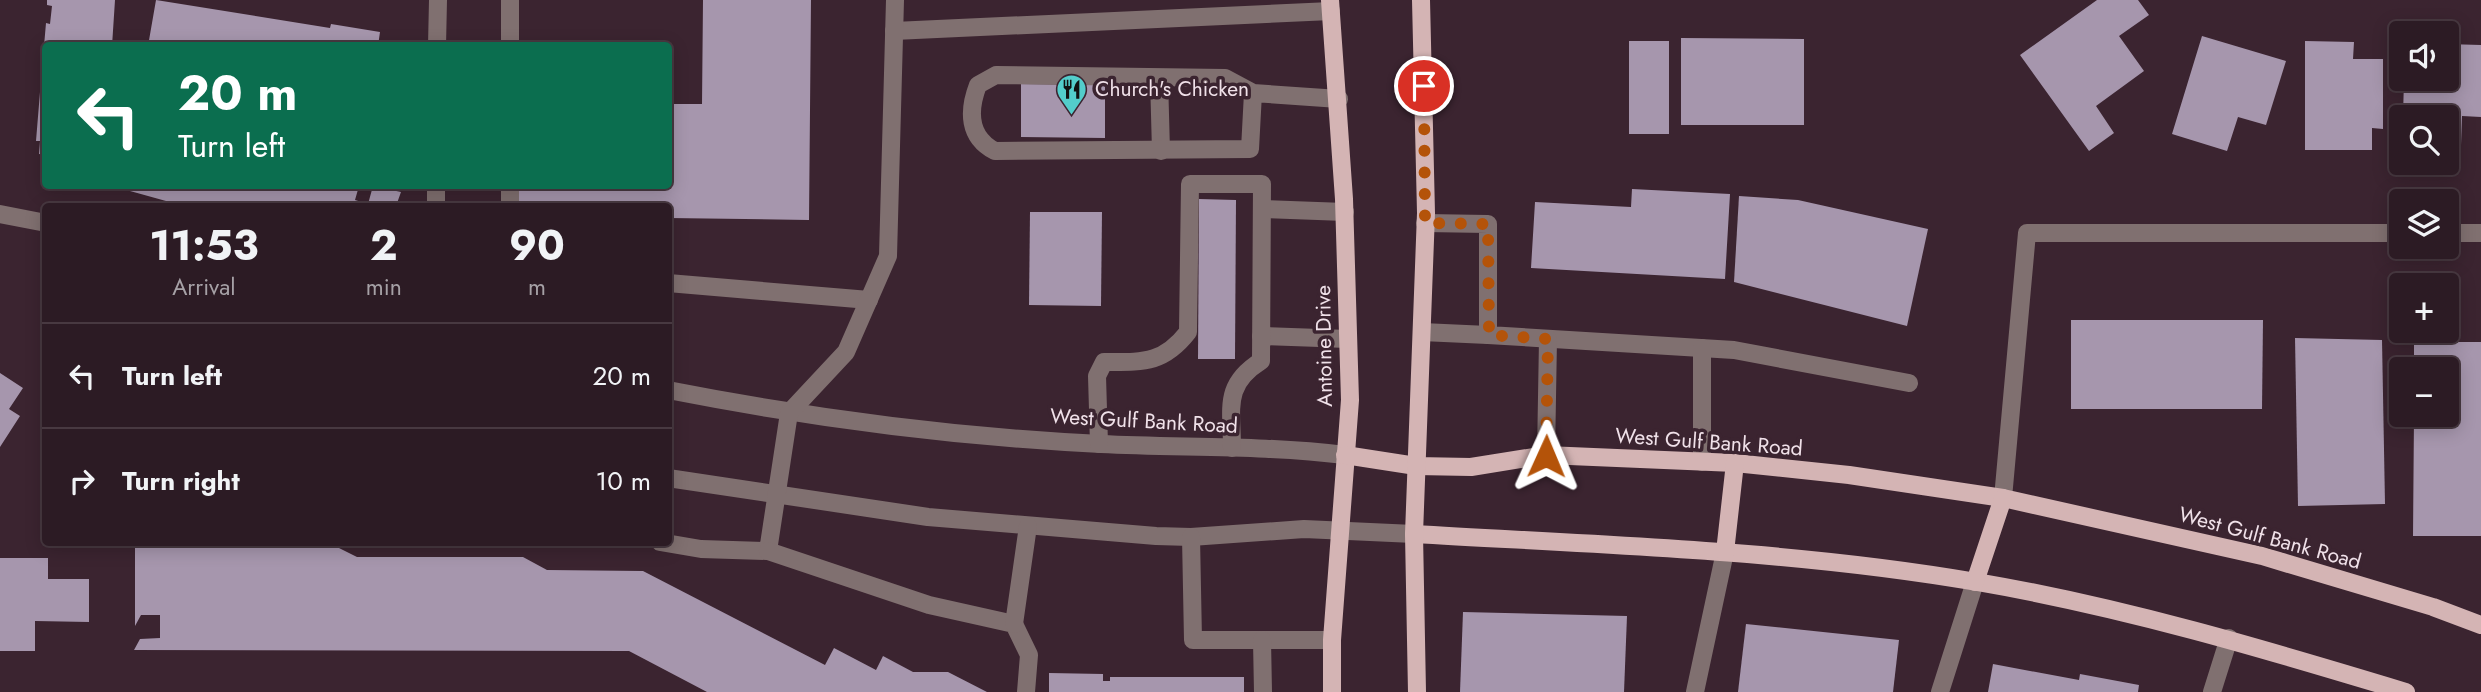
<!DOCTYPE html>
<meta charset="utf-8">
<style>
:root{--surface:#2c1b24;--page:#382831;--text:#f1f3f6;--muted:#a6a1a6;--line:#483941}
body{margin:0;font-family:Jost,sans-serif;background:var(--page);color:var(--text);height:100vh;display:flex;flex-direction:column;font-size:26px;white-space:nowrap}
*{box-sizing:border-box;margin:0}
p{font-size:23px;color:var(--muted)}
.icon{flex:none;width:38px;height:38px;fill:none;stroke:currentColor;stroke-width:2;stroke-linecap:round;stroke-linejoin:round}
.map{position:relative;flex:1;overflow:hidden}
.sheet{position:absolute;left:42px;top:203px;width:630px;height:343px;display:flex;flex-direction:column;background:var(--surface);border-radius:7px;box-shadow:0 4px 18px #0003,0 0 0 2px var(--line)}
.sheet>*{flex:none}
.hud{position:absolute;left:42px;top:42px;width:630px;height:147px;border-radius:7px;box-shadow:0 4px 18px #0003,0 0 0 2px var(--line);background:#0b6e4f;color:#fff;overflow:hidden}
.tools{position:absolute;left:2389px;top:21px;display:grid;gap:14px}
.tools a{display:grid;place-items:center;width:70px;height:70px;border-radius:7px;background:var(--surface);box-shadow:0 4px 18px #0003,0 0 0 2px var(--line);font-size:35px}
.pin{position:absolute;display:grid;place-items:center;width:60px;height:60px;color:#fff;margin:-30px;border:4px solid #fff;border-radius:50%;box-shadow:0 2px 7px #0007}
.me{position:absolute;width:77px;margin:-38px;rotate:1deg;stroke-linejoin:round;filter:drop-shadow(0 0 5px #0008)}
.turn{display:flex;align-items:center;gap:24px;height:147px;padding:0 21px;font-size:32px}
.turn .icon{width:91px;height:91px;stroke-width:2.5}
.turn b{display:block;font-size:49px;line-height:60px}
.eta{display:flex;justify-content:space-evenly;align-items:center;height:119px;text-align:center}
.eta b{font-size:42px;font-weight:700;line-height:49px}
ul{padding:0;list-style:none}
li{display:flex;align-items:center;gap:21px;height:105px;padding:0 21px;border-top:2px solid var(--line)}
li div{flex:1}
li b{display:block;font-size:26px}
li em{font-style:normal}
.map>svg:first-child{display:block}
.building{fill:#a696ad}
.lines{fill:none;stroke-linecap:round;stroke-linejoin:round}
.minor{stroke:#807070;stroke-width:18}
.major{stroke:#d4b4b4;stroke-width:18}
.route{stroke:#b45309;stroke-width:12;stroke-dasharray:0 21.6}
.labels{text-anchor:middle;stroke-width:7;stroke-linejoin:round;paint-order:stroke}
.poi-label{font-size:21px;fill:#f0e1e9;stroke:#3b2430;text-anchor:start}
.street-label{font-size:21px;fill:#f0e1e9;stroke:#3b2430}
</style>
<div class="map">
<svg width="2481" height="692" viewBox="0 0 2481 692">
<rect width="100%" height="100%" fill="#3b2430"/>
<g class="building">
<polygon points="47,0 115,0 112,46 44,46 46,23 50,24 52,6 47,5"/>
<polygon points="156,0 330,28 331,24 380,32 378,46 148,46"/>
<polygon points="703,0 811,0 809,220 668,218 668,206 517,206 517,186 668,186 668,104 702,104"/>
<polygon points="2097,0 2138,0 2149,15 2119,36 2144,71 2096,106 2114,133 2089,151 2020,55"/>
<polygon points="2202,36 2286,61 2266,125 2238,117 2227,151 2172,134"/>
<polygon points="1681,38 1804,39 1804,125 1681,125"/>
<rect x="1629" y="41" width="40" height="93"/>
<polygon points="2305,41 2354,42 2353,59 2383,59 2383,129 2372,128 2372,150 2305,150"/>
<polygon points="2446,44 2481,45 2481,117 2462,116 2461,145 2446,145 2446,117 2403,117 2404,79 2446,79"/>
<polygon points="44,48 46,48 46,78 41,77"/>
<polygon points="1021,84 1105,85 1105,138 1021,137"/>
<polygon points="40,92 46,92 46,155 39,154 40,141 36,141"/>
<polygon points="112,186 359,186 355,200 368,204 373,186 401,192 396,206 184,206"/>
<polygon points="1632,189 1730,194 1725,279 1531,268 1535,202 1631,207"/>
<polygon points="1739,196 1798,200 1928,229 1907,326 1734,282"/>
<polygon points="1199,199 1236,200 1235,359 1198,359"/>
<polygon points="1030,212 1102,212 1101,306 1029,305"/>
<polygon points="2071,320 2263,320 2262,409 2071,409"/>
<polygon points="2295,338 2382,340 2385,504 2298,506"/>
<polygon points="2414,342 2481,342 2481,536 2413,536 2414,415 2446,415 2446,369 2414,369"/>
<polygon points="0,373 23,388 9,409 20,416 0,447"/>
<polygon points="135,542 302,542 333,545 357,557 523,557 547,570 643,571 825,665 834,648 876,670 883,656 913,672 948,672 987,692 707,692 629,651 134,650 140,639 160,638 160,615 141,615 135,626"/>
<polygon points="0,558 48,558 48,579 89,579 89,622 35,621 35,651 0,651"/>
<polygon points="1463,612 1627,616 1624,692 1460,692"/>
<polygon points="1746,624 1899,640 1893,692 1738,692"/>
<polygon points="1993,664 2079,680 2080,674 2139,685 2138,692 1988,692"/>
<polygon points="1049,673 1103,674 1103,681 1110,681 1110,677 1244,677 1244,692 1049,692"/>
</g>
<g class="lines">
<g class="minor">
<polyline points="894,31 1331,11"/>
<polyline points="437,46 438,0"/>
<polyline points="510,46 510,0"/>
<polyline points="1159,78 1161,151"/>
<path d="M1253,93L1250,149L995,151C968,137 968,111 978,85L996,75L1225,78L1253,93L1339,99"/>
<polyline points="436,206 436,186"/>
<polyline points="510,206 510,186"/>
<polyline points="1262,209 1345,212"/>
<polyline points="0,214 46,223"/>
<polyline points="1425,223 1488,224 1488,335 1734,350 1909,383"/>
<polyline points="2446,233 2481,233"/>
<polyline points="668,283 869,300"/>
<polyline points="1422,332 1488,335"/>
<polyline points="1261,336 1348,339"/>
<polyline points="1702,348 1702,462"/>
<path d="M668,390C811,418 956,437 1101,444C1182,448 1264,445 1345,455"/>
<path d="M1099,444L1097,376L1104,362C1143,362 1163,364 1188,332L1190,184H1262L1261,361C1223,385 1232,408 1232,448"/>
<polyline points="1546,455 1548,339"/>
<polyline points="668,478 928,517 1156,536 1191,537 1304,529 1414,534"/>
<polyline points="2003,498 2027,233 2401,233"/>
<polyline points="1191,537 1193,640 1332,640"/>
<polyline points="660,542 701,549 768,551 789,413 846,352 888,256 895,0"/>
<polyline points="768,551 929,605 1014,624 1029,655 1026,692"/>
<polyline points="1014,624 1028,526"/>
<polyline points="1262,640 1263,692"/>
<polyline points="1695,692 1725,552"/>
<polyline points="1940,692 1975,582"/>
<polyline points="2212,692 2229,638"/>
</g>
<g class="major">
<polyline points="1330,0 1344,199 1350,400 1332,640 1332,692"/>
<polyline points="1345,455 1416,466 1471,467 1546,455 1735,463 1849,475 2003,498 2262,556 2433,607 2481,625"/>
<path d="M1414,534C1602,545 1791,550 1977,582C2123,607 2264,649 2406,692"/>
<polyline points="1725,552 1735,463"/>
<polyline points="1975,582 2003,498"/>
<polyline points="1417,692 1414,534 1426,213 1421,0"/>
</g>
</g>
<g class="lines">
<polyline class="route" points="1424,86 1425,223 1488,224 1489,335 1548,339 1546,456"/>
</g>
<defs>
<symbol id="restaurant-pin" viewBox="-11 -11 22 30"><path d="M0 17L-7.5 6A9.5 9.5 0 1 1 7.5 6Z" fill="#53cdcb" stroke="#3b2430"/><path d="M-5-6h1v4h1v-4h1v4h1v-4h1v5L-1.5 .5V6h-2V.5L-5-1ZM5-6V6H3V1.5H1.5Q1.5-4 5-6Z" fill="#111"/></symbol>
</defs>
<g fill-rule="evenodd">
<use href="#restaurant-pin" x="1054" y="72" width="35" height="47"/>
</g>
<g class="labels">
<g class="poi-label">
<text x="1095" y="96">Church's Chicken</text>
</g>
<g class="street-label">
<text transform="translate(1324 346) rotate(-91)" y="7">Antoine Drive</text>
<text transform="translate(1144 421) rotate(3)" y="7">West Gulf Bank Road</text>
<text transform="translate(1709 442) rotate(4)" y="7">West Gulf Bank Road</text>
<text transform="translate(2270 538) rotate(15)" y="7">West Gulf Bank Road</text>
</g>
</g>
</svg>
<div class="tools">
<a><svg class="icon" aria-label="sound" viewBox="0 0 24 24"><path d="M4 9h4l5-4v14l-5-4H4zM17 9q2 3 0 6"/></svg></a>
<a><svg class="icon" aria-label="search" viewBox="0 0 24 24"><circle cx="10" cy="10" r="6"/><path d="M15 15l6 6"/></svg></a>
<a><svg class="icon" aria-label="layers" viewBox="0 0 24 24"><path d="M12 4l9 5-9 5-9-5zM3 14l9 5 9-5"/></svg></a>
<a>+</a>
<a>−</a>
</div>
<div class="pin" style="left:1424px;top:86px;background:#d93025"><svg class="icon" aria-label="arrive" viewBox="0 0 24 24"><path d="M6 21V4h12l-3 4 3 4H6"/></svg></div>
<svg class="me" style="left:1546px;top:456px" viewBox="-20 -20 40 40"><path d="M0-17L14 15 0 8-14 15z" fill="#b45309" stroke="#fff" stroke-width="4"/></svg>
<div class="hud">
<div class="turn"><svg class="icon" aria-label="left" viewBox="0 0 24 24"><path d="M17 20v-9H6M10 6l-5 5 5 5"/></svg><div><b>20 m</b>Turn left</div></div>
</div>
<section class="sheet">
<div class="eta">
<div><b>11:53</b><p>Arrival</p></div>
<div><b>2</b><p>min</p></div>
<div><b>90</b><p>m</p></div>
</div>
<ul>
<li><svg class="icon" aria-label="left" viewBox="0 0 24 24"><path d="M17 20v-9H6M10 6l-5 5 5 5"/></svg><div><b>Turn left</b></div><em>20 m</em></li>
<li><svg class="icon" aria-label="right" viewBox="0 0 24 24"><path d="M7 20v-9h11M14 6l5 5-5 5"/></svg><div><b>Turn right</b></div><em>10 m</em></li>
</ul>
</section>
</div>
